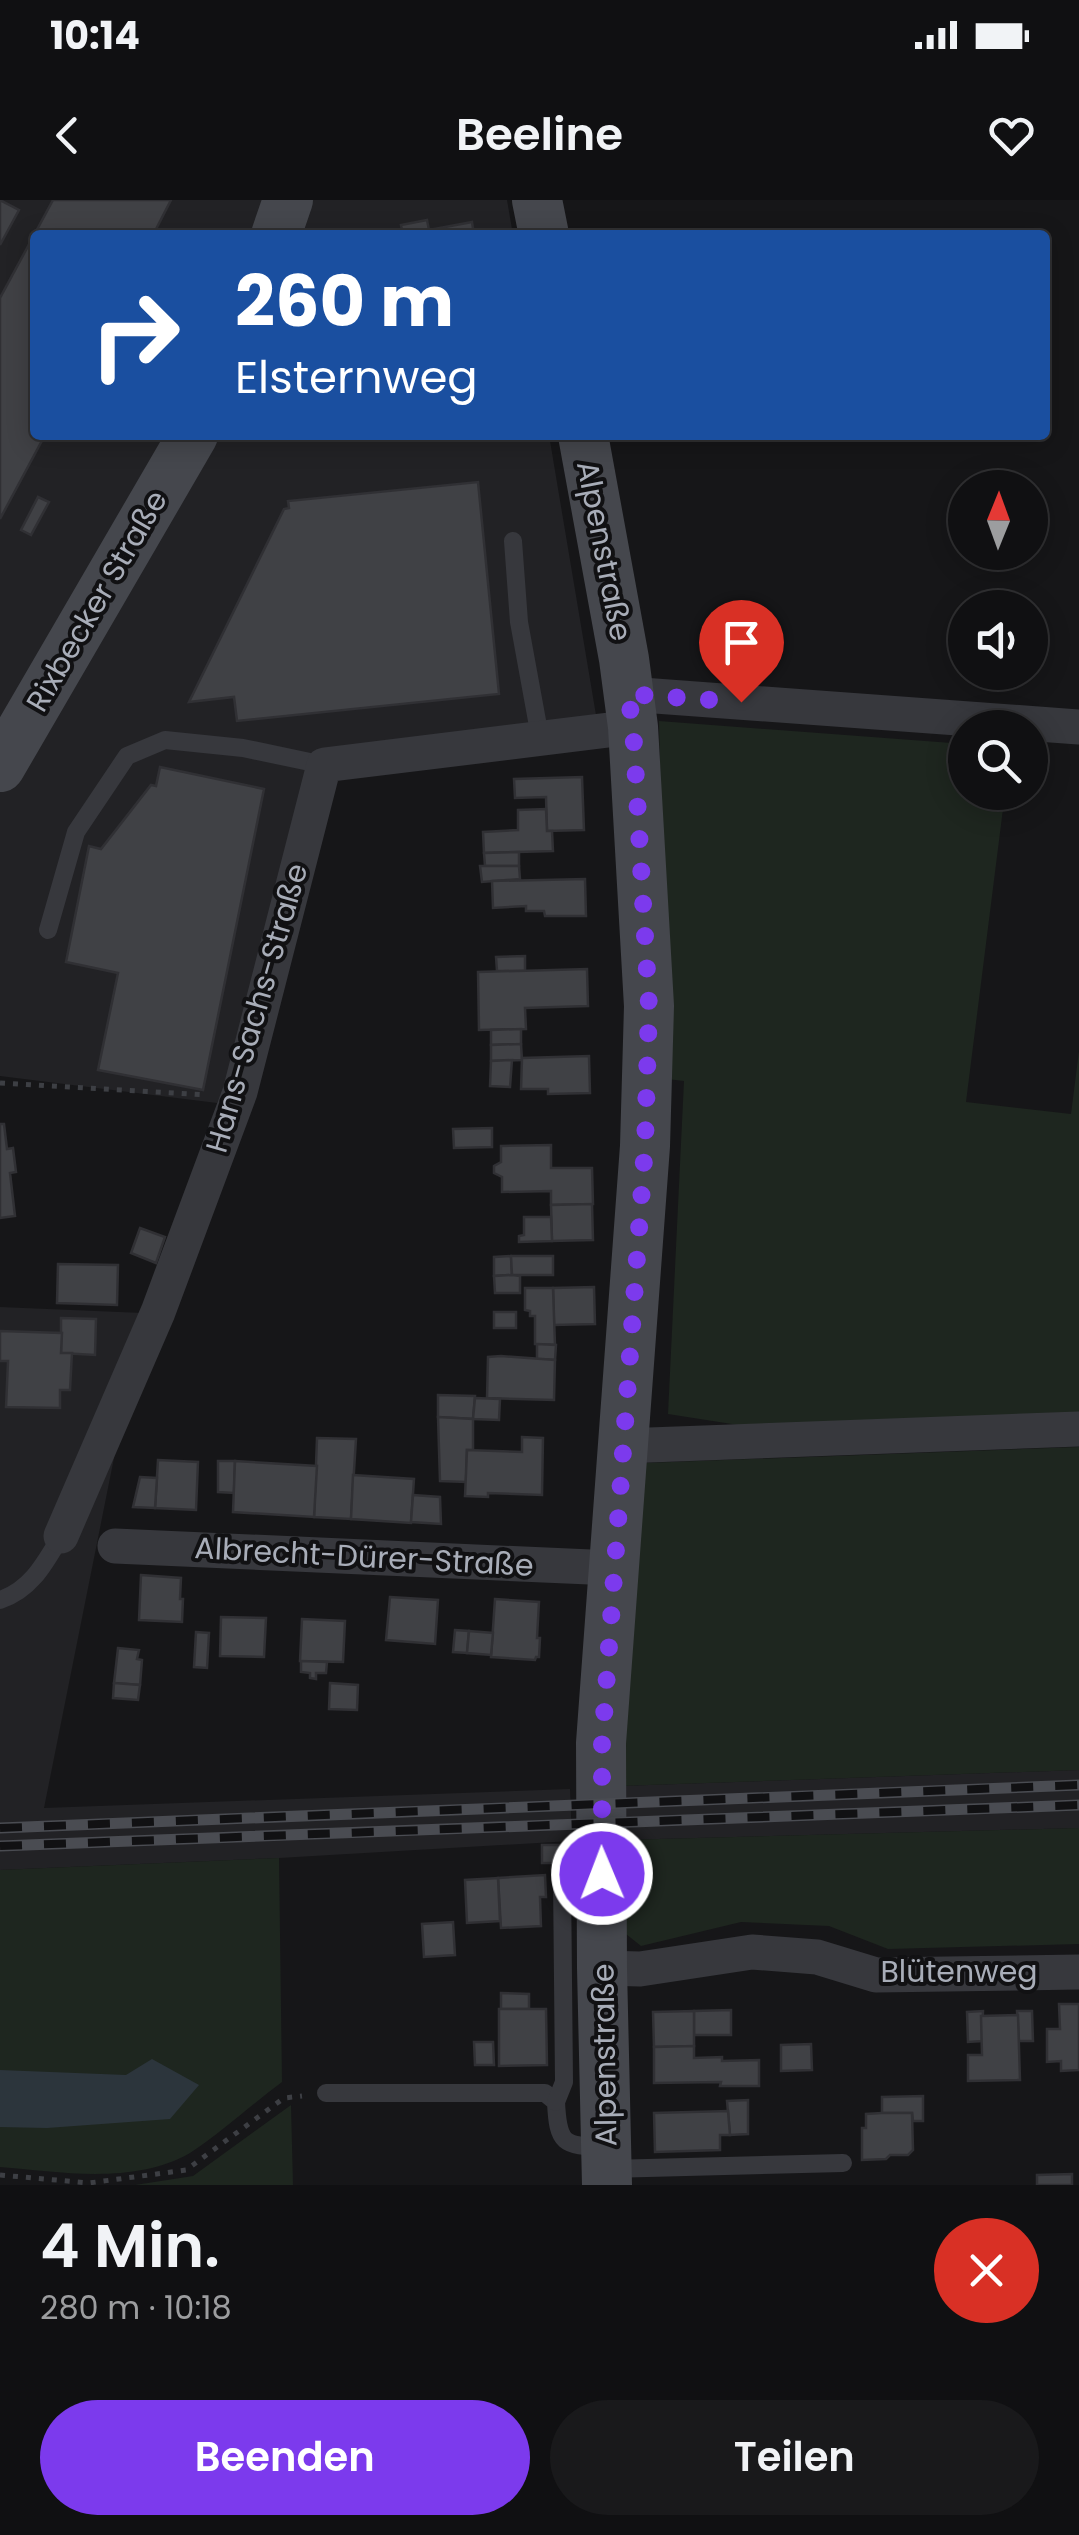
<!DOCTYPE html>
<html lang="de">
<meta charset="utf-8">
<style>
:root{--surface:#101012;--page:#19191b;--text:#f1f3f6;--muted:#9c9d9f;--line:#303032;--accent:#7c3aed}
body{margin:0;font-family:Poppins,sans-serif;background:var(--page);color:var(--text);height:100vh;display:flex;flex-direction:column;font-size:38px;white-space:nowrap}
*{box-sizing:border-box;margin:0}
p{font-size:32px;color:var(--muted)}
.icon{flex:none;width:55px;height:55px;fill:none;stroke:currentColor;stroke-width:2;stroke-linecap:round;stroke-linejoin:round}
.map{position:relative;height:1985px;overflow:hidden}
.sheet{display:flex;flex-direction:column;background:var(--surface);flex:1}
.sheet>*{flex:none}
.hud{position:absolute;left:30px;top:30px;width:1020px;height:210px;border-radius:10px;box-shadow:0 5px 25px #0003,0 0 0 2px var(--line);background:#1a4fa0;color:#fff;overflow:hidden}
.needle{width:65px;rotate:1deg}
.buttons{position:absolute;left:948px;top:270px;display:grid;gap:20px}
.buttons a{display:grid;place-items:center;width:100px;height:100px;border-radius:50%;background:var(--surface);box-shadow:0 5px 25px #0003,0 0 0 2px var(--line);font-size:50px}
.pin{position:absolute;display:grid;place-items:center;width:85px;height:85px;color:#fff;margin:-102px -42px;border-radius:50% 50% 50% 0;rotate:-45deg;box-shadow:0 0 10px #0007}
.pin .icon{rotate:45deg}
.me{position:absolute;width:110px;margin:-55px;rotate:359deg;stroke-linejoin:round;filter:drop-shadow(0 0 8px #0008)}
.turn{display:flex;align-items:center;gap:35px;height:210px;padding:0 40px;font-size:45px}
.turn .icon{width:130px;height:130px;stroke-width:2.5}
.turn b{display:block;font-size:70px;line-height:85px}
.round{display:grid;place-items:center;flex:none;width:105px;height:105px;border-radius:52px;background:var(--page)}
.head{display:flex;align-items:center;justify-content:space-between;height:170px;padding:0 40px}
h1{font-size:60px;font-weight:600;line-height:75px}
.action{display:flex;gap:20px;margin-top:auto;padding:20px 40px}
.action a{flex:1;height:115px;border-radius:60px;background:var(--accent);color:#fff;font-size:40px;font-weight:600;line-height:115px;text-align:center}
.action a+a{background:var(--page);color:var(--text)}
.status{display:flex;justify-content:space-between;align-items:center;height:70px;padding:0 50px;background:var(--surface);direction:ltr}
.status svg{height:28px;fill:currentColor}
header{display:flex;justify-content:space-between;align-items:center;height:130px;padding:0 40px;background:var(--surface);font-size:45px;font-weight:600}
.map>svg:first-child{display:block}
.built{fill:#222225}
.green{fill:#1e261f}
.water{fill:#2c353c}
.building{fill:#404145;stroke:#303034;stroke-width:2.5}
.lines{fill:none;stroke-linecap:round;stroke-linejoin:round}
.path{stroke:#3d3f44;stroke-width:5;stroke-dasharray:5 8;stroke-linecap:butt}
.lane{stroke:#37383d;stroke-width:18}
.street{stroke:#37383d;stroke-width:35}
.secondary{stroke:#45474d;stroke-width:50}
.rail-casing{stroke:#4a4c52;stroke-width:11}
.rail{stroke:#111113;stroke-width:8;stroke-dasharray:22;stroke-linecap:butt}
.route{stroke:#7c3aed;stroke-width:18;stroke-dasharray:0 32.4}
.labels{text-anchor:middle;stroke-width:8;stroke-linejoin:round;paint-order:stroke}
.street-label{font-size:30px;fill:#a8adb8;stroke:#111113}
</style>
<div class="status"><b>10:14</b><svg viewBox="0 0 49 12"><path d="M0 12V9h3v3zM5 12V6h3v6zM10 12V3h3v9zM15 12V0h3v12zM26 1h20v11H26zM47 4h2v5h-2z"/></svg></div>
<header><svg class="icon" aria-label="back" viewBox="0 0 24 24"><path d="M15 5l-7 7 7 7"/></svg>Beeline<svg class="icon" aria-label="heart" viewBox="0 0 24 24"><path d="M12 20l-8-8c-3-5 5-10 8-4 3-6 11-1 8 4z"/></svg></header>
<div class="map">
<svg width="1079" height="1985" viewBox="0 0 1079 1985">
<rect width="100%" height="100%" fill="#161618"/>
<g class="built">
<polygon points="0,0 507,0 513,35 35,35 35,235 549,235 597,521 320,562 235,870 217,903 0,876"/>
<polygon points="0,1107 143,1113 44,1608 570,1589 572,1641 279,1658 0,1670"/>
<polygon points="1079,1570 1079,1628 621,1640 619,1586"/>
</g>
<g class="green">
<polygon points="659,521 965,544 965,592 1005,593 966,902 1071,914 1079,851 1079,1215 751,1227 668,1214 684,881 667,879"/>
<polygon points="1079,1247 1079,1570 619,1586 645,1263"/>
<polygon points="1079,1628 1079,1744 888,1749 829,1726 741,1722 641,1746 621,1730 621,1640"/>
<path d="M279,1658L282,1882C251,1905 222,1932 190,1953C135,1985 60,1972 0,1967V1670Z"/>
<polygon points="291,1905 293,1985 135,1985 193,1976"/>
</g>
<polygon class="water" points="152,1859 199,1885 170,1919 47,1928 0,1927 0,1870 126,1875"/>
<g class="building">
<polygon points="0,0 19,10 0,45"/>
<polygon points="53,0 171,0 153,35 35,35 35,235 45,235 0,319 0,98"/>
<polygon points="427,20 429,30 472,22 474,35 400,35 403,35 401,25"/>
<polygon points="478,282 499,494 237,521 234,497 189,502 284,309 289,308 288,301"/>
<polygon points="38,297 49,302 31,335 21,330"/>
<polygon points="160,567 264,589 203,890 98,870 118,773 66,762 89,646 101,649 151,585 156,586"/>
<polygon points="582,577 584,630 547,631 546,597 515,598 514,579"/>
<polygon points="546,609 547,631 552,631 553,651 484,653 483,632 518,630 518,610"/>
<polygon points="519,652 519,666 485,666 484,653"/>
<polygon points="480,666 519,666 520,679 482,682"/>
<polygon points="585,679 586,716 545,716 544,711 526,711 526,706 493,708 492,681"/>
<polygon points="525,756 525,771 497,771 496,757"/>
<polygon points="587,769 588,806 525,808 526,829 479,830 478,772"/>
<polygon points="521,829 521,844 491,845 491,830"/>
<polygon points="521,844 522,860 491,861 491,845"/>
<polygon points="589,856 590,893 548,894 548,889 521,889 522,858"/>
<polygon points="512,860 510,887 490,886 491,861"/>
<polygon points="0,924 4,924 7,949 13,948 16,972 10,973 15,1016 0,1018"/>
<polygon points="492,928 492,947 454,948 453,929"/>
<polygon points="551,945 551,968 592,968 593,1004 551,1005 551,991 502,992 502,977 494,973 494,966 501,962 501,946"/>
<polygon points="592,1004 593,1040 552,1041 551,1005"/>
<polygon points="524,1017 551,1017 552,1041 519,1042 519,1036 524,1035"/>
<polygon points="140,1028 165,1037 156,1063 131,1053"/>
<polygon points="511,1056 512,1075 494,1076 494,1057"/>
<polygon points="511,1056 553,1056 553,1075 512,1075"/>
<polygon points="58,1064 118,1065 117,1105 57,1103"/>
<polygon points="512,1075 520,1076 520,1093 495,1093 494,1076"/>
<polygon points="594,1087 595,1124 554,1125 553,1088"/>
<polygon points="525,1088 553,1088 555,1145 535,1144 535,1116 530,1116 530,1111 525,1110"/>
<rect x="494" y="1112" width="22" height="16"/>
<polygon points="61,1118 96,1119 95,1155 61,1153"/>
<polygon points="0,1131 62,1133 61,1153 72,1153 70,1190 60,1190 60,1208 6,1207 8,1161 0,1161"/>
<polygon points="537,1144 556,1145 555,1160 537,1159"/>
<polygon points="501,1156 555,1160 554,1200 487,1198 488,1157"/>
<polygon points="438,1195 475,1196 473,1219 438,1217"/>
<polygon points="475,1198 500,1199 499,1220 473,1219"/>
<polygon points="438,1217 473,1219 473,1250 467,1250 466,1282 440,1281"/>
<polygon points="522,1237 543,1238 542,1295 488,1293 488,1297 465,1296 467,1250 522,1252"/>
<polygon points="317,1238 356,1239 351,1319 314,1317"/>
<polygon points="158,1260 198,1262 196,1310 155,1308"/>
<polygon points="218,1261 235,1261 234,1293 218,1292"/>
<polygon points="235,1261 317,1266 314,1317 233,1312"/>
<polygon points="353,1275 414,1279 411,1323 351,1319"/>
<polygon points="140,1277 157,1278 155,1308 133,1307"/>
<polygon points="413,1295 440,1297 441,1324 411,1322"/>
<polygon points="141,1375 181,1378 180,1399 183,1399 182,1422 139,1420"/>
<polygon points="390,1397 438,1400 435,1444 386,1440"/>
<polygon points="495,1399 539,1402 537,1438 540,1438 539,1457 536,1457 535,1460 491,1457"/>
<polygon points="221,1417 266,1418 264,1457 220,1456"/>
<polygon points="302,1419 345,1421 343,1462 300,1461"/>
<polygon points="455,1430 469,1431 467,1453 453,1452"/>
<polygon points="469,1431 493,1433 491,1455 467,1453"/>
<polygon points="196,1432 209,1433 207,1468 194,1467"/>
<polygon points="118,1448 139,1450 137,1459 142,1460 140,1485 114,1483"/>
<polygon points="301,1461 327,1462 326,1473 316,1473 316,1479 310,1478 310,1473 301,1472"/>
<polygon points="114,1483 140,1485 138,1500 113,1498"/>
<polygon points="330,1483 358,1485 357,1510 329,1509"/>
<rect x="542" y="1645" width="30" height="18"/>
<polygon points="545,1675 546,1697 540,1697 541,1726 501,1728 498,1678"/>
<polygon points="498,1678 500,1721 467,1723 465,1680"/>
<polygon points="453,1722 455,1755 424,1757 422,1724"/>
<polygon points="501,1793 529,1794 529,1809 501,1809"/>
<polygon points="1059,1804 1079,1804 1079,1870 1061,1871 1061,1861 1047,1862 1047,1829 1060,1829"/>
<polygon points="499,1809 546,1809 547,1865 499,1866"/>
<polygon points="731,1810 731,1835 694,1835 694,1811"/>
<polygon points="694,1811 694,1846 654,1847 653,1812"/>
<polygon points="983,1811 982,1841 968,1842 967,1812"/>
<polygon points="1017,1811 1032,1811 1033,1841 1019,1841"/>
<polygon points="1018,1815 1020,1880 968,1881 968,1855 982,1855 981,1816"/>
<polygon points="474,1842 493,1842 494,1865 475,1865"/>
<polygon points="811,1844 812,1870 781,1871 781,1845"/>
<polygon points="694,1846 694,1858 722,1857 722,1861 759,1860 759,1886 720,1886 721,1882 654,1883 654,1847"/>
<polygon points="923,1896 923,1921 913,1921 912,1913 882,1913 882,1897"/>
<polygon points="748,1900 748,1934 730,1935 727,1901"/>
<polygon points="728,1911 730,1935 720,1935 720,1950 655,1952 654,1913"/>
<polygon points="882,1913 912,1913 913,1950 908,1955 890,1955 886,1959 862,1960 862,1928 866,1928 866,1914"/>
<polygon points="1072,1974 1072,1985 1037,1985 1037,1975"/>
</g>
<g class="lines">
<g class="path">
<polyline points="0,883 207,895"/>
<polyline points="0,1975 89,1983 186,1970 284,1898 302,1896"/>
</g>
<g class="lane">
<polyline points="513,341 519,422 540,537"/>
<polyline points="48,730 76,632 127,556 165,540 243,548 324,565"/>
<path d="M0,1400C31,1390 45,1363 61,1336"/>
<path d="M326,1893H545L556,1902C558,1944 563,1946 604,1947"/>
<polyline points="556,1902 564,1882 562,1677"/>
<polyline points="608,1969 843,1963"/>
</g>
<g class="street">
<polyline points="628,494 1079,527"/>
<polyline points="622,1246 1079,1229"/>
<polyline points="61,1336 158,1112 240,892 324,565 633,527"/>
<polyline points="115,1346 613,1368"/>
<polyline points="602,1768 640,1769 752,1752 817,1757 876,1775 1079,1772"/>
</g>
<g class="secondary">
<polyline points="537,0 544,35"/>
<polyline points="276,35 288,0"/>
<polyline points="583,235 624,459 633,527 649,806 645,946 601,1543 602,1768 607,1985"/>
<polyline points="0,567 193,235"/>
</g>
<defs>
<g id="rail">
<polyline points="0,1628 1079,1585"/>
<polyline points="0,1646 1079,1605"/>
</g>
</defs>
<use href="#rail" class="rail-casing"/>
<use href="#rail" class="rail"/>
</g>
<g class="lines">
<polyline class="route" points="602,1674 602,1544 645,946 649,806 633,527 628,494 741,502"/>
</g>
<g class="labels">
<g class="street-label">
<text transform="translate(604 351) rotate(79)" y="10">Alpenstraße</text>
<text transform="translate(97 401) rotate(-60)" y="10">Rixbecker Straße</text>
<text transform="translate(257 808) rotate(-74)" y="10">Hans-Sachs-Straße</text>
<text transform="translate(364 1357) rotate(3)" y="10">Albrecht-Dürer-Straße</text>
<text x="959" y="1782">Blütenweg</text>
<text transform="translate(605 1855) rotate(-91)" y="10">Alpenstraße</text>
</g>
</g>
</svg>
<div class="buttons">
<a><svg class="needle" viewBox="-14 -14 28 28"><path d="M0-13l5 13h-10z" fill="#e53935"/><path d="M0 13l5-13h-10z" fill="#9c9d9f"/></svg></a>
<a><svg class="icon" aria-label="sound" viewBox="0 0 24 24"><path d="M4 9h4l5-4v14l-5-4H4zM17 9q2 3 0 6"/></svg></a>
<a><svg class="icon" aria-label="search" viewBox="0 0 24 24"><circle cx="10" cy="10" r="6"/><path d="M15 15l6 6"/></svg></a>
</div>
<div class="pin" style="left:741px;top:502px;background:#d93025"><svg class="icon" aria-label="arrive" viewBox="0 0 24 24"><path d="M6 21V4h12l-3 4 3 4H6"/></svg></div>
<svg class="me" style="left:602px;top:1674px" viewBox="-20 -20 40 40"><circle r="17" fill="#7c3aed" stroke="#fff" stroke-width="3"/><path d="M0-11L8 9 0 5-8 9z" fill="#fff"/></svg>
<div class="hud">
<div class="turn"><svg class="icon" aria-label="right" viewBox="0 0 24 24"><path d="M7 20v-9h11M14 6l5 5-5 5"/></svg><div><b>260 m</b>Elsternweg</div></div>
</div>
</div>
<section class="sheet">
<div class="head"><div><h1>4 Min.</h1><p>280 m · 10:18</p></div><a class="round" style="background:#d93025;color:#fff"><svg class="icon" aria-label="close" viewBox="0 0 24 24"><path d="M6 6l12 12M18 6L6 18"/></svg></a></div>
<div class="action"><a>Beenden</a><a>Teilen</a></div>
</section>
